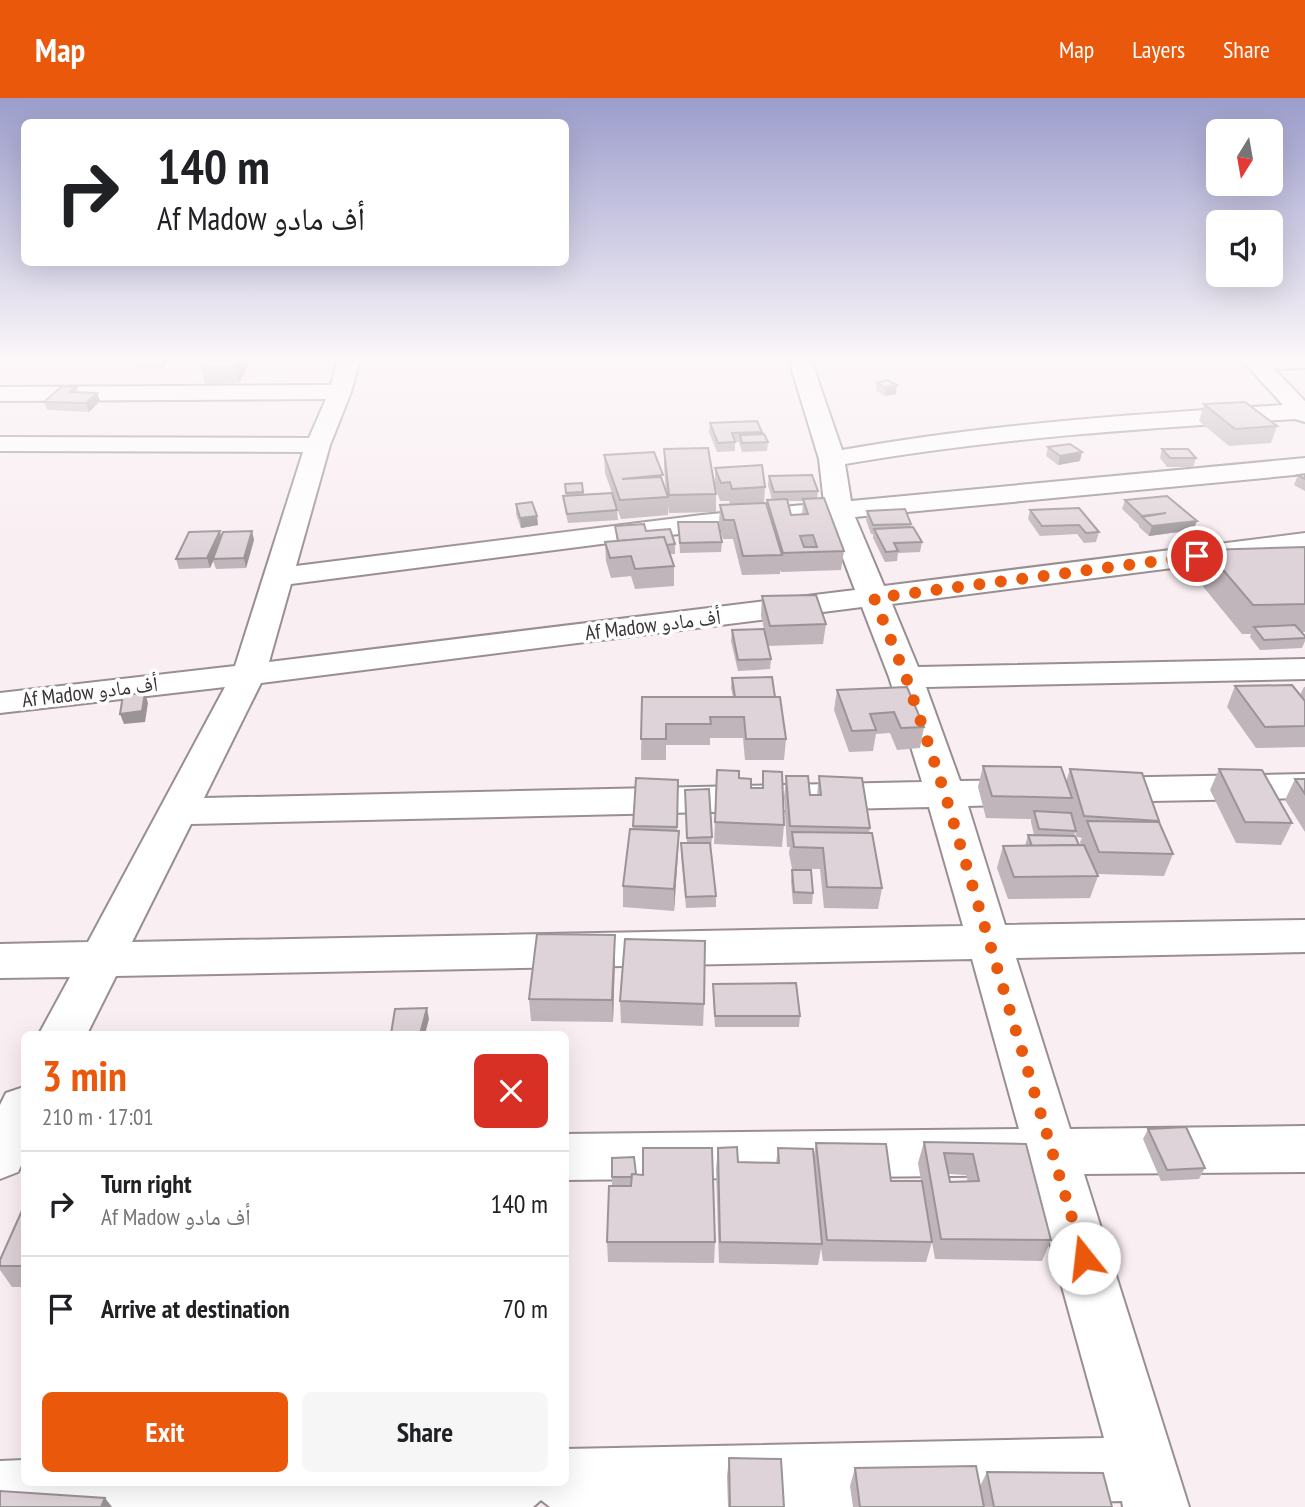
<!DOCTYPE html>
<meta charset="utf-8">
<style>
:root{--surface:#fff;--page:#f6f6f6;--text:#202124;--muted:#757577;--line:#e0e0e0;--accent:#ea580c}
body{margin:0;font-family:"PT Sans Narrow","Noto Naskh Arabic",sans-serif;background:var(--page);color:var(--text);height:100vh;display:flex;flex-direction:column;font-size:26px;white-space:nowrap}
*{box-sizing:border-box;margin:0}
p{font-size:23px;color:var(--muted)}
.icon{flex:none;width:38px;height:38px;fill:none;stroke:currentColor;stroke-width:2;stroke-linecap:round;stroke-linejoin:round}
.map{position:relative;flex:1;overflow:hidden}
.details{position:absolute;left:21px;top:933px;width:548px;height:455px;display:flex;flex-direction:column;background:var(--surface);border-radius:10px;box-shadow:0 7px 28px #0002}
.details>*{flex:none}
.hud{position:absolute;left:21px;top:21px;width:548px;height:147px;border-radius:10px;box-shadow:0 7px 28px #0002;background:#fff;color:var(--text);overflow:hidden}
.needle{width:46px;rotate:191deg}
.tools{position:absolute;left:1206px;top:21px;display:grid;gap:14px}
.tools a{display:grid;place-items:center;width:77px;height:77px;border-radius:10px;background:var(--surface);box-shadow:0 7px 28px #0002;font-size:35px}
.pin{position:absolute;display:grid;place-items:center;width:60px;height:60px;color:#fff;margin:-30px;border:4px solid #fff;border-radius:50%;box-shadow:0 2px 7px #0007}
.me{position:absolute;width:77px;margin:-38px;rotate:344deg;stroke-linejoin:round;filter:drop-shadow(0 0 5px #0008)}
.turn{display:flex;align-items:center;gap:24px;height:147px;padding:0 21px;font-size:32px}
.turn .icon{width:91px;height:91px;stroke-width:2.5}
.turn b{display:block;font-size:49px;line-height:60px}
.round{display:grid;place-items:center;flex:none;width:74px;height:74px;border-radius:10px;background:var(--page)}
.head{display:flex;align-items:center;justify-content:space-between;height:119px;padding:0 21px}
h1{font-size:42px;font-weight:800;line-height:52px;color:var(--accent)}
.action{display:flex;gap:14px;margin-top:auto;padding:14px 21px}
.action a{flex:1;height:80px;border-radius:10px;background:var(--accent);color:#fff;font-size:28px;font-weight:800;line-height:80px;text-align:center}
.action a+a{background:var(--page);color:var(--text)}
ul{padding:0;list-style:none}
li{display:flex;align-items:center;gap:21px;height:105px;padding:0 21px;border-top:2px solid var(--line)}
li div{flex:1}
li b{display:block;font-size:26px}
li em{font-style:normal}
header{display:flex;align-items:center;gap:42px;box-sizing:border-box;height:98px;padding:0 35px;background:var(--accent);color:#fff}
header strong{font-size:33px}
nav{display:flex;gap:38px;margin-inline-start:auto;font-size:24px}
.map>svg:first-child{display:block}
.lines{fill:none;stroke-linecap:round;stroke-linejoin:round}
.minor-casing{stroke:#998f93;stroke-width:4}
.minor{fill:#fff;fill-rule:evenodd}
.wall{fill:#bfb5ba;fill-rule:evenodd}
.shaded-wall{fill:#9b9497}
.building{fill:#ded3d8;stroke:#9b9497;stroke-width:2;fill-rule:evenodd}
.route{stroke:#ea580c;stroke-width:12;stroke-dasharray:0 21.6}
.labels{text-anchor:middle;stroke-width:7;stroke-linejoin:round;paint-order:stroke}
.street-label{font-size:21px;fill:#393537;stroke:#fefefe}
</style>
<header>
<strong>Map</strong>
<nav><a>Map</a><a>Layers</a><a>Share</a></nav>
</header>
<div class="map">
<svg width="1305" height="1409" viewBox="0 0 1305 1409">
<rect width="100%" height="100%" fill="#f9eef2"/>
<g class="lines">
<defs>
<g id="minor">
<path d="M338,262H360L351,294L330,347L296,468L702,417L824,405L819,361L789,262H811L842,352C987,326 1135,316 1283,307L1242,262H1305V270L1274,271L1305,303V324L1295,321C1145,330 994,340 845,366L851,403L1305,360V376L855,419L884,488L1305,435V453L892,506L918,569L1305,561V581L926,589L960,683L1030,682L1043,685L1049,694L1043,703L1030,706L968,708L1005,827L1305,822V854L1016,860L1070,1031L1305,1028V1074L1084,1076L1189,1409H1123L1122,1403L858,1409H550L541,1402L533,1409H0V1363L24,1362V1384H565V1351L1104,1340L1031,1077L565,1082V1036L1019,1031L972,861L116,878L87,936H39L70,879L0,880V846L88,844L225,589L0,615V595L235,568L303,354L0,353V339L309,340L326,301L0,303V289L331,287ZM828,421L855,492L269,564L291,486L702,433ZM862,509L889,579L922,684L204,700L261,585ZM929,709L963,828L132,844L191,726Z"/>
<polygon points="1305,676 1305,700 1097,704 1084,701 1078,692 1084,683 1097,680"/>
<polygon points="24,989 24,1061 18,1074 0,1081 0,1007 6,995"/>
</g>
</defs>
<use href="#minor" class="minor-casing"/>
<use href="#minor" class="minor"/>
</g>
<g class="wall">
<polygon points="136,262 168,262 163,270 138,271"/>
<polygon points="204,262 251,262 239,285 205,286 201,270"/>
<polygon points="877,285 896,296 885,298 876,293"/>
<polygon points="76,289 78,294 100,303 89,314 47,312 44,304"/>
<polygon points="1204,306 1277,328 1271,345 1229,348 1199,323"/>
<polygon points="710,325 762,334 762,336 768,344 767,353 742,354 739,344 735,344 735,353 717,354 709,334"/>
<polygon points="1048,349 1080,363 1058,367 1046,358"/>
<path d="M664,351L715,385V370L765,389L764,405L767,408V402H772L768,387L769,378L818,393L817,401L844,453L841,472L781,474L780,472V476L742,477L733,441H723L719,425L720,407L730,406L729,403H720L716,391V414L669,415L668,408V417L621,421L616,407L617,412L618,422L568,425L564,407L563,398H566L565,386L582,385L584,396L612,395L605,375L604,357L663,386L666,395L664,369ZM787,403H803L802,417H791Z"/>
<polygon points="1162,351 1196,360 1193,369 1167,369 1160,360"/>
<polygon points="1305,376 1305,393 1294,387 1298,377"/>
<polygon points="1125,402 1193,432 1149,438 1139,429 1139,427 1122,411"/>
<polygon points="516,406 537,418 538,427 521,430 516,416"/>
<polygon points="1079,410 1099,434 1096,444 1084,445 1077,436 1040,438 1028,421 1030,412"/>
<polygon points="867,413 911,426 911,429 922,444 920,454 898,455 897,463 885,464 873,440 873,436 871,436 866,422"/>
<polygon points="678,424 722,444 721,454 680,455"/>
<polygon points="615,428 646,433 675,446 675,456 670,456 674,468 674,488 635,491 631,478 611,480 606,463 605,444 617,443"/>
<polygon points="252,433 254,442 246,470 216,471 213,463 210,470 179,471 176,461 221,439"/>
<polygon points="1305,449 1305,534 1301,534 1305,538 1305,543 1302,550 1260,552 1250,539 1251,536 1242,536 1196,480 1206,452"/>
<polygon points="762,498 826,526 823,546 768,548 761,518"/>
<polygon points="732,532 771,561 770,571 738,573 731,543"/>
<polygon points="732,580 775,599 786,641 784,662 745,662 743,640 710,640 710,647 666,647 666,662 641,662 642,599 733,599 731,590"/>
<polygon points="1235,588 1300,597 1304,589 1305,589 1305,649 1256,650 1227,609"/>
<polygon points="907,589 924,629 920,650 897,652 890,635 876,636 873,653 849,654 834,612 837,592"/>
<path d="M983,668L1066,684L1070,671L1159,723L1158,724L1173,756L1164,778L1097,776L1098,778L1090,800L1008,801L997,770L1003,748H1025L1028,737H1034L1031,724V721L986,720L978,689ZM1075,734L1077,739L1082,740L1080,744L1081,747H1079L1074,738Z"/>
<polygon points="1219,671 1292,725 1281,747 1236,745 1210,692"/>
<polygon points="717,672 739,680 751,690 762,690 763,673 784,727 782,749 714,746"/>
<polygon points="786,678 810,697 817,697 819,678 870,730 869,735 882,790 878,811 824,810 820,771 792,771 789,755 790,749 787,749 784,699"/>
<polygon points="1295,681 1305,681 1305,734 1285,702"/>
<polygon points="678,682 677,733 679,733 678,755 674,813 623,809 623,788 633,728"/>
<polygon points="685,692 712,739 711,750 716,798 716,809 686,810 681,756 681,745 687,745"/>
<polygon points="792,772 813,795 812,806 793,806 791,783"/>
<polygon points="615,837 615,859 613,924 531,923 529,901"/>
<polygon points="713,886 800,918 799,929 715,929 713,897"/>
<polygon points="620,903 704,906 703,928 621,925"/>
<polygon points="1148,1031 1205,1070 1199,1081 1161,1083 1143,1041"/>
<path d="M924,1044L1026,1046L1051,1142L1042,1163L935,1161L932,1144L926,1164L823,1163L821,1150L818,1167L719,1165L716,1071L718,1050L738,1064L776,1065L778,1050L814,1057L816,1045L891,1083H921L918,1065ZM948,1076L966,1077L968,1084H950Z"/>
<polygon points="612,1060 636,1076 715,1144 714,1165 608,1164 607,1144 612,1088"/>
<polygon points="24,1108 24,1189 12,1189 0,1172 0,1162"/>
<polygon points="729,1360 784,1409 728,1409 727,1378"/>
<polygon points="855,1370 980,1388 987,1374 1112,1409 853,1409 850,1388"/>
</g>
<g class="shaded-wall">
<polygon points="160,262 168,262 163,270"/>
<polygon points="239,262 251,262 239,285 235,269"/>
<polygon points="897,287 896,296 885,298 886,290"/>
<polygon points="97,295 100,303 89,314 86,305"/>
<polygon points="1082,354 1080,363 1058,367 1060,358"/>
<polygon points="537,418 538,427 521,430 520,420"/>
<polygon points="1197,423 1193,432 1149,438 1152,428"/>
<polygon points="220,433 222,443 210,470 207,460"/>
<polygon points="252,433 254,442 246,470 244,460"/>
<polygon points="145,595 148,605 145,624 124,626 120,616"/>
<polygon points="679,733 678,755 674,813 674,791"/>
<polygon points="615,837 615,859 613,924 612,902"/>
<polygon points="427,910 429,921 425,936 420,936"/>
<polygon points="105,1400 112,1409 101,1409"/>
</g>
<g class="building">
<polygon points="215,262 239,262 235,269 201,270 205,263"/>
<polygon points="887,282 897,287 886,290 877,285"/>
<polygon points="62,288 76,289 70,294 97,295 86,305 44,304"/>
<polygon points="1245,304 1277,328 1235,331 1204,306"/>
<polygon points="757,323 762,334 732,335 735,344 718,345 710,325"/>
<polygon points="764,336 768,344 742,345 740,337"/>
<polygon points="1070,346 1082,354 1060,358 1048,349"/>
<polygon points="708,350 716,396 669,397 664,351"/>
<polygon points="1162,351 1188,351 1196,360 1170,360"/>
<polygon points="654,354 663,377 622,381 661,379 668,399 620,402 604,357"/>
<polygon points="762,367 765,389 732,391 730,384 721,385 715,370"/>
<polygon points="1305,376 1305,381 1298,377"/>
<polygon points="812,377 818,393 774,394 769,378"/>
<polygon points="582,385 583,394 566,395 565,386"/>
<polygon points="612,395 617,412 567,416 563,398"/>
<polygon points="1167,398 1197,423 1152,428 1142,419 1166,415 1142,418 1125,402"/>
<path d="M824,400L844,453L783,455L767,402L787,401L791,417L808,416L803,401ZM813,437L817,449H804L800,438Z"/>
<polygon points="532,404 537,418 520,420 516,406"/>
<polygon points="766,405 782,457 743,458 734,422 724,422 720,407"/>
<polygon points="1079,410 1099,434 1086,435 1079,427 1042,428 1030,412"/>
<polygon points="905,411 911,426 873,427 867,413"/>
<polygon points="678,424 718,424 722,444 680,445"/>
<polygon points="644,426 646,433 670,431 675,446 666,447 664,439 618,443 615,428"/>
<polygon points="913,429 922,444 894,445 898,453 886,454 874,431"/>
<polygon points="220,433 207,460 176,461 189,434"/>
<polygon points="252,433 244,460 213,461 223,434"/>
<polygon points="664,439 674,468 635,471 631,458 610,460 605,444"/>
<polygon points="1305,449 1305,506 1253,507 1206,452"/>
<polygon points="816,497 826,526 770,528 762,498"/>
<polygon points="1295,527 1305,538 1305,540 1264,542 1254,529"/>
<polygon points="764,531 771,561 738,562 732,532"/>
<polygon points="772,579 775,599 735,599 732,580"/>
<polygon points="1292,587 1305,603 1305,628 1265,629 1235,588"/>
<polygon points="907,589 924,629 901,630 894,614 870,616 876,632 852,633 837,592"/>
<polygon points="145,595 142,613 120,616 123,597"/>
<polygon points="642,599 780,599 786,641 746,641 744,619 710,619 711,626 666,626 666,641 641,641"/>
<polygon points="983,668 1061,669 1072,700 992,698"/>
<polygon points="1070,671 1142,675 1159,723 1084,718"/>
<polygon points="1219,671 1262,672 1292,725 1245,724"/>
<polygon points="717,672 739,673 739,680 751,681 751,690 763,690 763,673 782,674 784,727 715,724"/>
<polygon points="786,678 808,678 810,697 821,697 819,678 862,680 870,730 790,728"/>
<polygon points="636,680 678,682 677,729 633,728"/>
<polygon points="1295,681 1305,681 1305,696"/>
<polygon points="709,691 712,739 687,740 685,692"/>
<polygon points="1034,713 1071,715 1076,733 1039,731"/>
<polygon points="1087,723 1159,724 1173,756 1099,754"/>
<polygon points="630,731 679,733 674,791 623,788"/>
<polygon points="792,734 872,735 882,790 827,789 823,750 794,749"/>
<polygon points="1028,737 1075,738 1079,747 1032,748"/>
<polygon points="681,745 710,745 716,798 686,799"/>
<polygon points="1084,747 1098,778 1014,779 1003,748"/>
<polygon points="792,772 811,772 813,795 794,794"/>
<polygon points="537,836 615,837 612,902 529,901"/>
<polygon points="625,841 705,843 704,906 620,903"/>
<polygon points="796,885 800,918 715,918 713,886"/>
<polygon points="427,910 420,936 391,936 395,911"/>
<polygon points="1186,1029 1205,1070 1167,1072 1148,1031"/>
<path d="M924,1044L1026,1046L1051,1142L941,1141ZM944,1055L973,1056L979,1083L950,1084Z"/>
<polygon points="816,1045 886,1046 891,1083 922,1083 932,1144 827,1142"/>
<polygon points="737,1049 738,1064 779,1065 778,1050 813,1051 822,1146 720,1144 718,1050"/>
<polygon points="643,1050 712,1050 715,1144 607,1144 609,1088 631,1088 632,1076 643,1077"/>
<polygon points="634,1059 636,1076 632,1076 631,1079 612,1079 612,1060"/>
<polygon points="24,1108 24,1168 0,1168 0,1162"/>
<polygon points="729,1360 781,1361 784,1409 730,1409"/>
<polygon points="976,1368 984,1409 860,1409 855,1370"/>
<polygon points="987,1374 1103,1375 1112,1409 994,1409"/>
<polygon points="0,1393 105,1400 101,1409 0,1409"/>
</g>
<linearGradient id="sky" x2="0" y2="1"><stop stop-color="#9c9dcc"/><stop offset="0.57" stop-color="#fcf7f9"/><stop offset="1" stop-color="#fcf7f9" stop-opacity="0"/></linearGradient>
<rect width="1305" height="459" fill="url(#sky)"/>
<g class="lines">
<polyline class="route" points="1084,1160 945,696 906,579 874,500 1197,458"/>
</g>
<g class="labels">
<g class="street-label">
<text transform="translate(653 527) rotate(-7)" y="7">Af Madow أف مادو</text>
<text transform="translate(90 594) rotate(-7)" y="7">Af Madow أف مادو</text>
</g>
</g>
</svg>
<div class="tools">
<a><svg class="needle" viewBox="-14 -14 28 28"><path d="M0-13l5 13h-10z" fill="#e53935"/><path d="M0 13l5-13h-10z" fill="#757577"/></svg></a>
<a><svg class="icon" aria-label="sound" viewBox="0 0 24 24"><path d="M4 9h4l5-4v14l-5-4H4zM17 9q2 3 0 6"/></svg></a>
</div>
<div class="pin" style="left:1197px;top:458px;background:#d93025"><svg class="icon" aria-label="arrive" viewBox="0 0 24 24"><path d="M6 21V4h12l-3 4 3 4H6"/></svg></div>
<svg class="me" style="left:1084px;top:1160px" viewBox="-20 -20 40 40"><circle r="19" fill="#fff"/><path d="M0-13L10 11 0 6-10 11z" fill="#ea580c"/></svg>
<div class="hud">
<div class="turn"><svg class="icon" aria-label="right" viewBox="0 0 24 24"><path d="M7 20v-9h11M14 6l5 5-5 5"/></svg><div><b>140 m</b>Af Madow أف مادو</div></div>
</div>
<section class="details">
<div class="head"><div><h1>3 min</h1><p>210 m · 17:01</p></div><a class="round" style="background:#d93025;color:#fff"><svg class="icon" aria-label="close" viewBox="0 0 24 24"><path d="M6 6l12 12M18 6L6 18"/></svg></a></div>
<ul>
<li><svg class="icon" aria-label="right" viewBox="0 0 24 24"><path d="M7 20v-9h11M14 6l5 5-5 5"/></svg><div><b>Turn right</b><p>Af Madow أف مادو</p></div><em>140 m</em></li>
<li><svg class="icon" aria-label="arrive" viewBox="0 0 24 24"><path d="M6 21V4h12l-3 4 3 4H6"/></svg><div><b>Arrive at destination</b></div><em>70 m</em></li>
</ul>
<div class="action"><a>Exit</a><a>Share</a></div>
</section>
</div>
